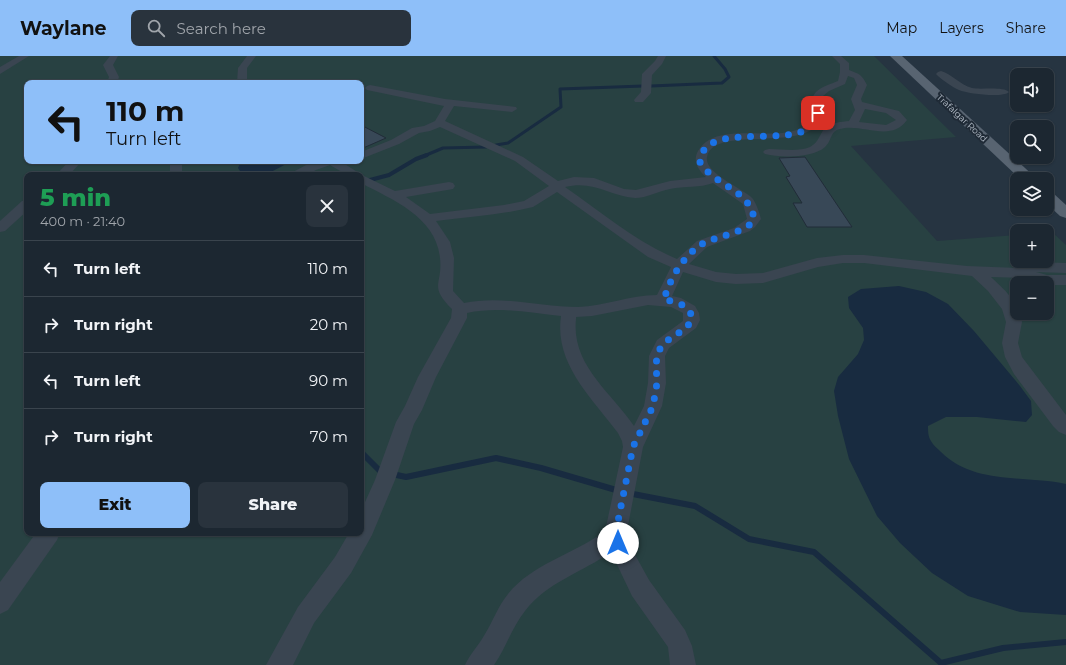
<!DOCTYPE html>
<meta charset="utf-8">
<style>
:root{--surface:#1c2731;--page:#29333d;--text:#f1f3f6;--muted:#a0a5ab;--line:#3a444d;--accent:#8ebff9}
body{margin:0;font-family:Montserrat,sans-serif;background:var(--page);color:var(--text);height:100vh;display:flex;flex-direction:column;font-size:15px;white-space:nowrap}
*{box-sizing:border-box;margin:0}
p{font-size:13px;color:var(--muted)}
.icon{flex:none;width:22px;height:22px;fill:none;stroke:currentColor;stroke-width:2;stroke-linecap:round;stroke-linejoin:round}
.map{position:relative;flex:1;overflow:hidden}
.sheet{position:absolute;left:24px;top:116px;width:340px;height:364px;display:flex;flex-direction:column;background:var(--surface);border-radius:8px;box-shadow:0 1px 3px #0004,0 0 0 1px var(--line)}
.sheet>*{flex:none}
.hud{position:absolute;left:24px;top:24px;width:340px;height:84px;border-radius:8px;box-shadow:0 1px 3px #0004,0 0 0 1px var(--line);background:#8ebff9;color:#111;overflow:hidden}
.controls{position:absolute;left:1010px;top:12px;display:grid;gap:8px}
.controls a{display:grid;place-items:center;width:44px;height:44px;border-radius:8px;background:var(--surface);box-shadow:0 1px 3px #0004,0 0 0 1px var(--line);font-size:20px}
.pin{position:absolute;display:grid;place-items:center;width:34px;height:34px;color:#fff;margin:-17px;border-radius:8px;box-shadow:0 2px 6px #0006}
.me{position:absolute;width:44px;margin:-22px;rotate:0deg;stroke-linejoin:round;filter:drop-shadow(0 0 3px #0008)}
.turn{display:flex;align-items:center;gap:14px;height:84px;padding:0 16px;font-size:18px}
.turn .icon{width:52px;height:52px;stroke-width:2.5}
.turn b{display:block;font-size:28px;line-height:34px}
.round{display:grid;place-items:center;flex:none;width:42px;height:42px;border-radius:8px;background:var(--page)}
.summary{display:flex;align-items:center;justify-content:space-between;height:68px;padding:0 16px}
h1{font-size:24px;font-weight:800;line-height:30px;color:#1e9e55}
.cta{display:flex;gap:8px;margin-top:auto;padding:8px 16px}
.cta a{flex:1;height:46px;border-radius:8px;background:var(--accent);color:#111;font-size:16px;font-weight:800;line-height:46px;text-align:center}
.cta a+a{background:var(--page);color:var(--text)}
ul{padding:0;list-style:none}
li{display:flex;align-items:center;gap:12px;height:56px;padding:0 16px;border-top:1px solid var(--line)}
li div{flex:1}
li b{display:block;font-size:15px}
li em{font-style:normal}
header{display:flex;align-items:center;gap:24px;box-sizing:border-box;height:56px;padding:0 20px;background:var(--accent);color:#111}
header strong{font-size:19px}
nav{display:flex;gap:22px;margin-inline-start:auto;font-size:14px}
.search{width:280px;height:36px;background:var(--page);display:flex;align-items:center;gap:10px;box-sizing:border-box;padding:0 14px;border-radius:8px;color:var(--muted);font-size:15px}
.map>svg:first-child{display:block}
.green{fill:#284142;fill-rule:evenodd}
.water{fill:#182b40}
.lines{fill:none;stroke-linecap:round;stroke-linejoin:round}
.stream-far2{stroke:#182b40;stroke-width:3}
.stream-far1{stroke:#182b40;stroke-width:4}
.stream{stroke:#182b40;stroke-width:6}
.building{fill:#384857;stroke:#212c38}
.minor{fill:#3a4551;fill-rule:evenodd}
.major{fill:#586471;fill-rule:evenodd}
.route{stroke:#1a73e8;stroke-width:7;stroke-dasharray:0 12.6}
.labels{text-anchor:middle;stroke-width:4;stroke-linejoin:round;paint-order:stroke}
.far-street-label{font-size:9px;fill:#b7c0cb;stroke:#1f2a36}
</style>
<header>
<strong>Waylane</strong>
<div class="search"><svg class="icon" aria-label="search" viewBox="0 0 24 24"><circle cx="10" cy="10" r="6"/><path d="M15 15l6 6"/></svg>Search here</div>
<nav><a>Map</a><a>Layers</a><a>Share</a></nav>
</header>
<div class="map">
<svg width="1066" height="609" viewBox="0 0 1066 609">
<rect width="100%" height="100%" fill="#263441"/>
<path class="green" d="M0,0H874L956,81L851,90L937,185L1017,179V205H1047V176H1052L1066,189V609H0ZM27,27H361V105H27ZM27,119H361V477H27ZM1017,227H1047V257H1017Z"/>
<g class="water">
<polygon points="241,105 292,105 269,117 242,118 238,112"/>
<path d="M899,230L926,236L948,248L974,275L1020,330L1031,345L1032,359L1026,366L977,361H946L928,370C928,374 928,381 931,385C933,389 938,393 941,396C974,429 1024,419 1066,428V559L1020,556L968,540L932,517L900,487L877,460L849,403L838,360L834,335L838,321L858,298L864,284L863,272L849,252L848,241L861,233Z"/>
</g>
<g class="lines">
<g class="stream-far2">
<polyline points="651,30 722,27 729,21 725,13 714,0"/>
<polyline points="496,89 508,87 561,51 560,33 643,30"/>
<polyline points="424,100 443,92 486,91"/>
</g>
<polyline class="stream-far1" points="370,124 389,119 416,103 427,99"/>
<g class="stream">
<polyline points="361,396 380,415"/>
<polyline points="392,418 406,421 496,402 541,412 616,434"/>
<polyline points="633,438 695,450 749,483 814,496 941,607 1003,592 1066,586"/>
</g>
</g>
<g class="building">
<polygon points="361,69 386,82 361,93"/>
<polygon points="805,101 852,171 807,171 793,147 802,147 786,121 790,120 779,102"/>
</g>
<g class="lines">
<g class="minor">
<polygon points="19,0 29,0 0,18 0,11"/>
<polygon points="110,0 118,0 113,9 119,21 117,27 107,27 109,21 103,9"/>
<polygon points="247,0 256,0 247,12 247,27 237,27 238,12"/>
<polygon points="658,0 666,0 662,8 652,19 651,37 643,46 635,46 634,44 641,36 642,18 655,5"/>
<path d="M832,0H841L849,7V14C860,18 862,19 867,29L861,43L862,46L899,55L907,64C891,87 862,67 840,73C830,75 832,85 825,91C813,102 781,102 765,98L763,96L765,94L769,93C782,93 798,96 810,91C819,86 819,79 825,72C831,66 842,66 849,65L855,54L851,43L857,29L854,22L848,20L845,28L829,35L823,40C820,49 825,59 819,67C798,96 713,69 707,101C704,118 743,132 753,143C757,149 759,156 761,163L755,171L750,175L707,191L689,208L716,216L736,218L763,217L817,202L843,199H864L967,210L1020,212L1035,206L1066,207V217L1036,216L1047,219H1066V229H1047V227H1040L1022,222L991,221C1000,230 1017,243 1017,257H1020L1022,266L1018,287L1022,301L1066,359V379L1059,376L1053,370L1014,318L1005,301L1002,287L1006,266L1002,253L988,235L972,220L864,207H843L818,211L763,227L736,228L716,226L683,216L672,240L681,242L695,250L699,257L700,264L696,272L669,292L665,300L666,327L662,350L643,391L627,475L633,495L649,524L685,574L692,590L696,609H670L668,591L632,540L611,496C583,516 547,526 525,555C512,571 506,592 494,609H465C470,598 479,589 485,578C493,565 498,550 508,538C532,508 572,499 602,477L606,471L623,391L622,385L618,377C592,342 554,308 561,260C530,257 498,250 467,257V262L436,321L422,354L414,368L395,424L372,479L351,517L314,567L293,609H266L298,551L335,501L349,477H361V455L375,424L396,366L405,350L418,321L451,262L452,253C428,229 443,229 440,202C436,161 393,144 361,127V119H347L330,109L316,114L306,119H291L293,116L308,108L319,105H340L362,119L395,135L449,126L453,127L455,130L453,133L406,141L430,158L504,149L524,145L549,130L515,105L440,71L430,75L419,77L399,88L361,103V96L391,84L412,72L424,70L435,65L444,50L367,34L365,32L367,30L370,29L445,43L516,51L517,53L512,56L454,50L445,65L523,101L558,125L574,121L594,122L624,133L636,134L670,125L706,121C699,115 693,106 697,97C714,62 775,88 803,71C819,61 805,48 816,36C822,30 831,28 838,25L840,16V8ZM865,53L886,57L896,64L886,69L859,66ZM713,127L743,148L747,163L734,172L697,185L677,203C636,186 601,156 565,131C594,124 609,140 635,142C646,142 659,135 670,133C684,130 700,132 713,127ZM557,136L648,201L671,211L657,239C630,239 605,250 578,251C540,251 503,239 464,247L453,235L454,202L450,186L436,165C468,161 501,159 533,151ZM648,249L671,251L683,257V265L657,284L649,300L648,327L644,350L634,370C611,336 571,309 576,263V261L592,260Z"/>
<path d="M941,15C952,18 960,29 972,32C981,34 1003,30 1009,36C1003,42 968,38 959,34C952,31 944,25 938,20L936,18L938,16Z"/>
<polygon points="69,105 82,105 69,119 56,119"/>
<rect x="170" y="105" width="12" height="14"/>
<polygon points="27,144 27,155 5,175 0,176 0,165 22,145"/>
<polygon points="36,477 60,477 57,484 8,554 0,558 0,526"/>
</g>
<g class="major">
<polygon points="890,0 902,0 1037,123 1020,123"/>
<polygon points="1047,135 1053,137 1066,149 1066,162 1060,160 1047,148"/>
</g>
</g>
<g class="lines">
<path class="route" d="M618,487L616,475L633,391L653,350L657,327L656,307L659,294L668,284L686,272L692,264C692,250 676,245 664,244C669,224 683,200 702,188C715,180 748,177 754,163C750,133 714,130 700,106C703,58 813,102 818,57"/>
</g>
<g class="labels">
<g class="far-street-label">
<text transform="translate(962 62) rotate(43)" y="3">Trafalgar Road</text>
</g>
</g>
</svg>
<div class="controls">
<a><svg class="icon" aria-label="sound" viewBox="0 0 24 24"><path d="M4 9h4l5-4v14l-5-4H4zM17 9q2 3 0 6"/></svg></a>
<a><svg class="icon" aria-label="search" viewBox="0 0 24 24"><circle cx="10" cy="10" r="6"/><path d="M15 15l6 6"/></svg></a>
<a><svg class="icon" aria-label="layers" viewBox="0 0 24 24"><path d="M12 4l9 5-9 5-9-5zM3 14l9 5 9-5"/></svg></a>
<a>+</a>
<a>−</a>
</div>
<div class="pin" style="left:818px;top:57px;background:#d93025"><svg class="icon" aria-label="arrive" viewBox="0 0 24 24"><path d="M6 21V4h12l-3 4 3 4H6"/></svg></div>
<svg class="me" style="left:618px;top:487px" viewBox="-20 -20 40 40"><circle r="19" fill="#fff"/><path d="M0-13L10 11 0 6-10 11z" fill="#1a73e8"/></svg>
<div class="hud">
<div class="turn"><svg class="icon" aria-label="left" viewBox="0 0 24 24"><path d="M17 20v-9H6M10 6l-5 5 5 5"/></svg><div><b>110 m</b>Turn left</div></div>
</div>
<section class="sheet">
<div class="summary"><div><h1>5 min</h1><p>400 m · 21:40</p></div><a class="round"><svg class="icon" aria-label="close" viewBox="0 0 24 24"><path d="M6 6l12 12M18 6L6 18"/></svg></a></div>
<ul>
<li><svg class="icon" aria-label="left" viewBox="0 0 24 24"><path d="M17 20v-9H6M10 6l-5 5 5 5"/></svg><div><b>Turn left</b></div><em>110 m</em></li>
<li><svg class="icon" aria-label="right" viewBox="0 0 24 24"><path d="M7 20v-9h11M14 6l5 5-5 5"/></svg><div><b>Turn right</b></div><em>20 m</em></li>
<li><svg class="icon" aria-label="left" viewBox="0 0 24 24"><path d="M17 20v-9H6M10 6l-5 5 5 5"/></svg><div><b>Turn left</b></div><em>90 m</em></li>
<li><svg class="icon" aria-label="right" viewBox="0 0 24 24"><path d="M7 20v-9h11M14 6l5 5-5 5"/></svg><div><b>Turn right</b></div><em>70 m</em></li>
</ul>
<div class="cta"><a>Exit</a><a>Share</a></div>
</section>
</div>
